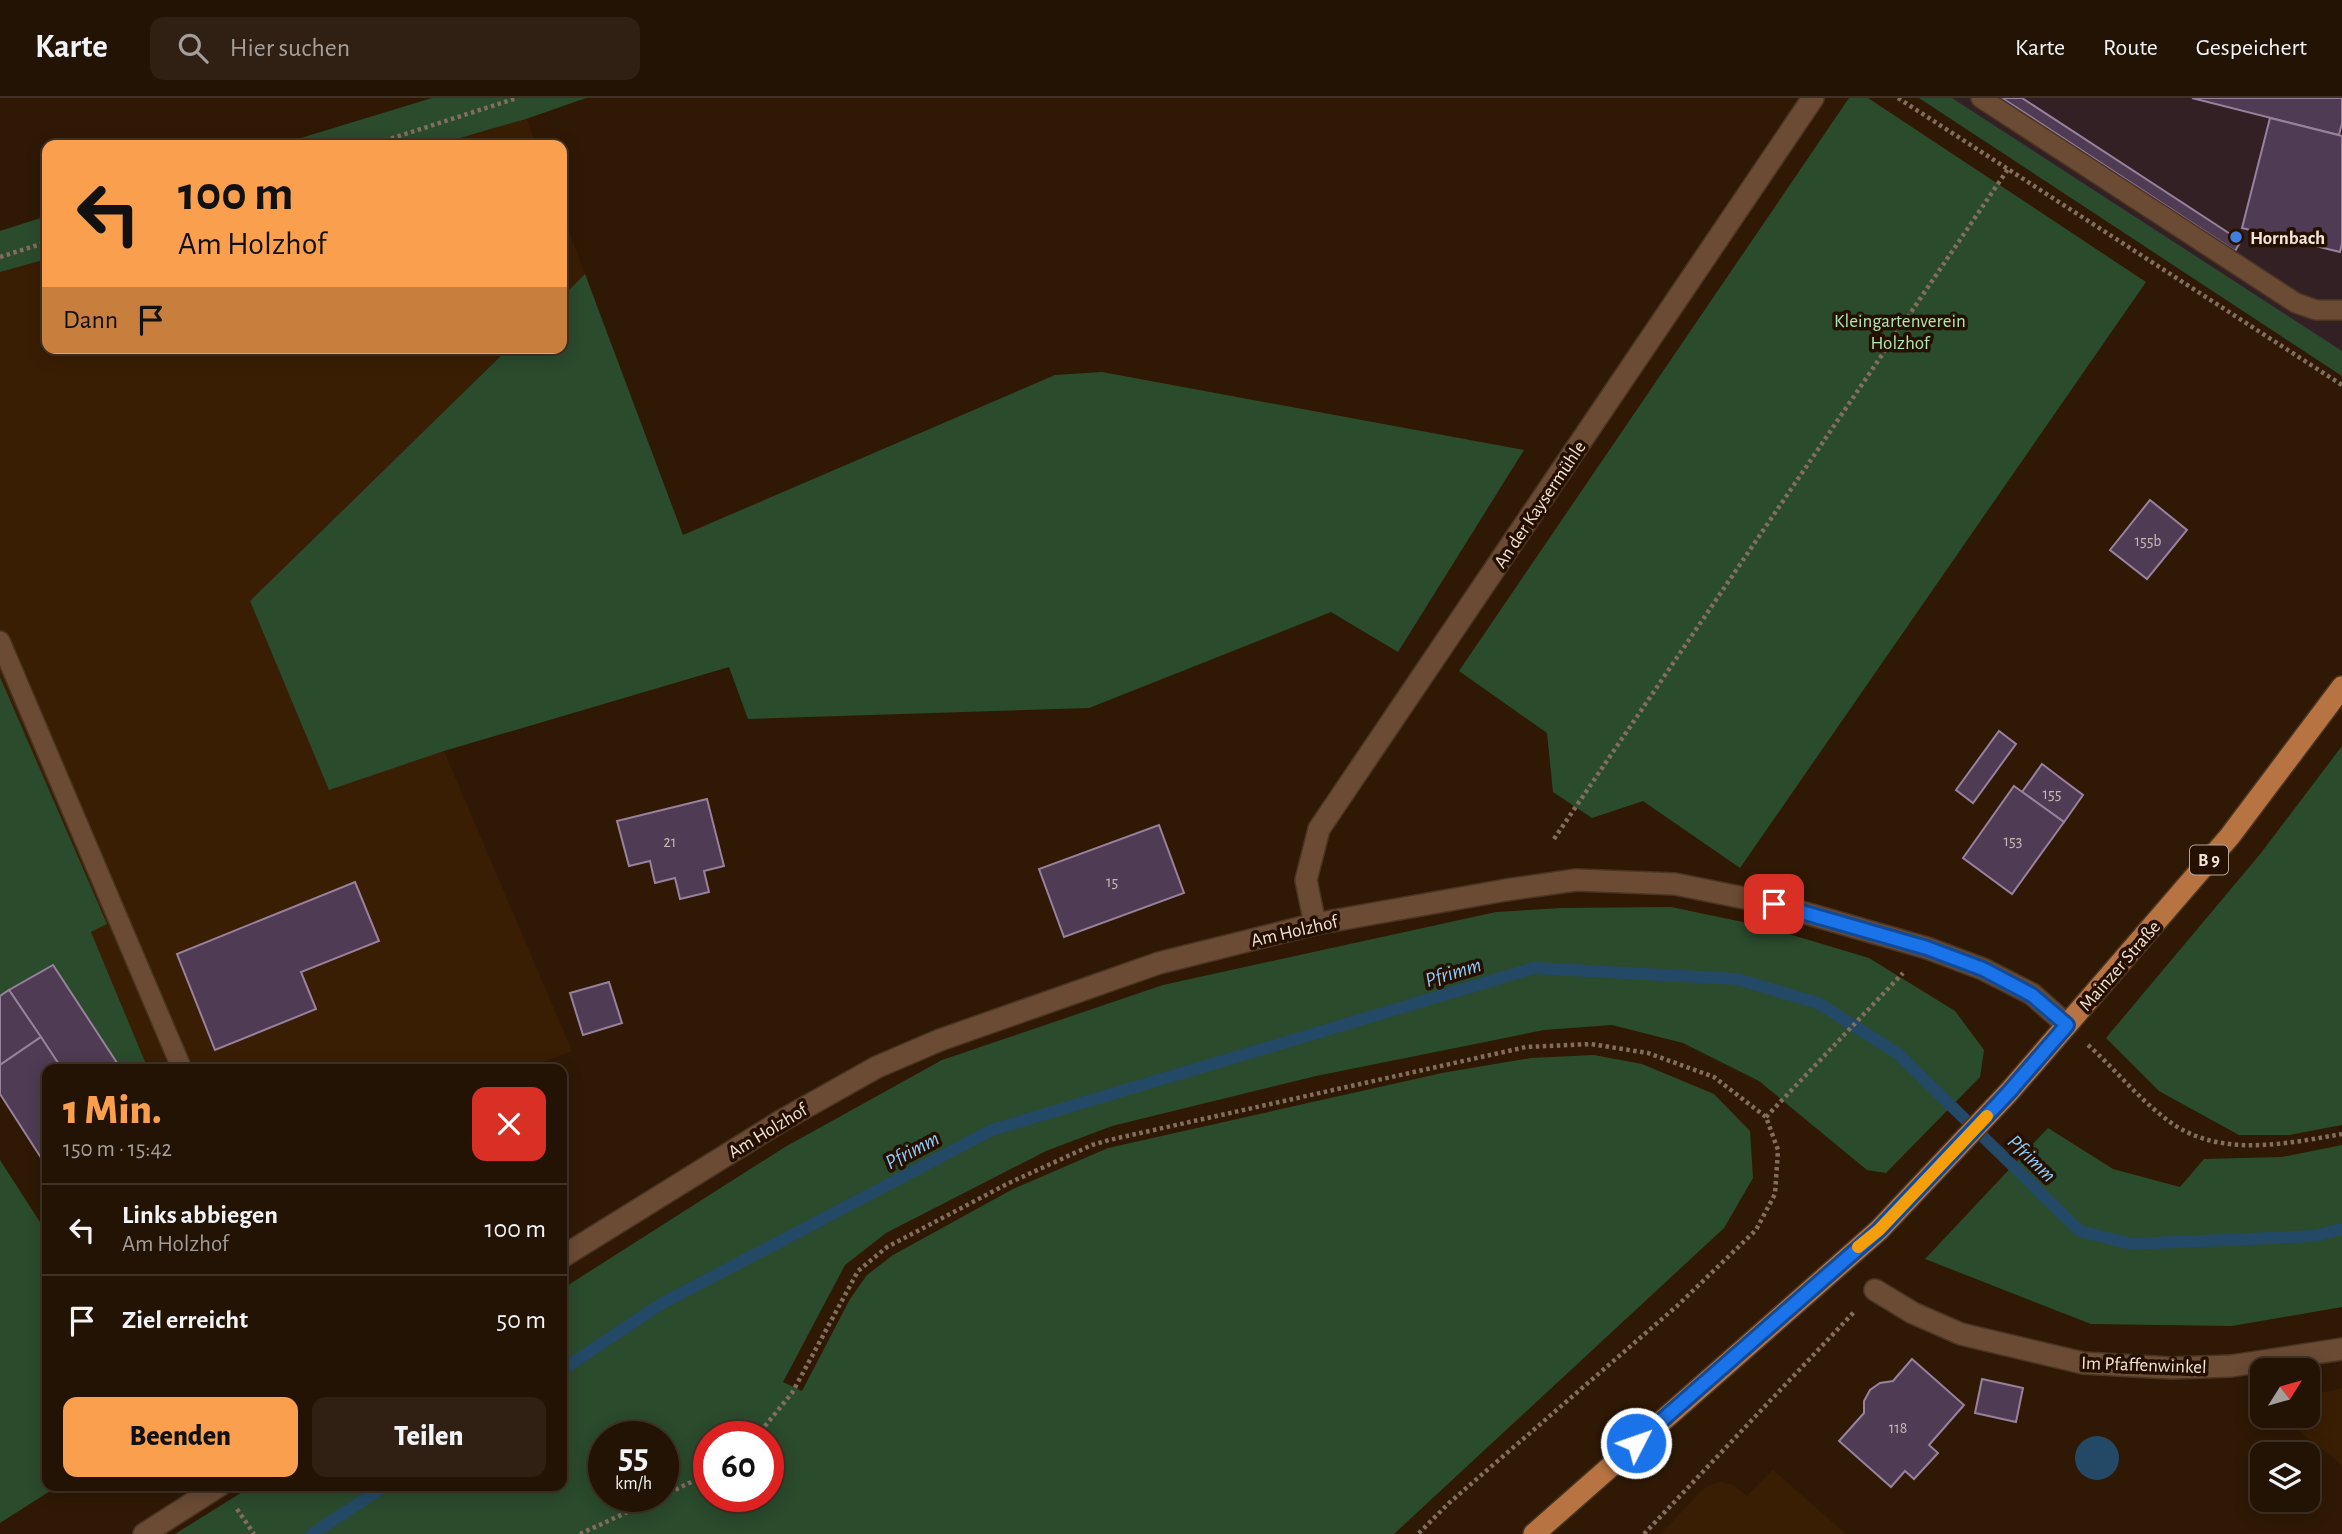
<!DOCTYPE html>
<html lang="de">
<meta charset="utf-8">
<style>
:root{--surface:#231304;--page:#2f2013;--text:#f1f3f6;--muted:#a39e9a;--line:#403226;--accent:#fa9f4e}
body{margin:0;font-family:"Alegreya Sans",sans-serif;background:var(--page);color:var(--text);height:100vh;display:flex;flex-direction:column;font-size:26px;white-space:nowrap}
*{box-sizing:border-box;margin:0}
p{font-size:23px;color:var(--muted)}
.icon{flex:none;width:38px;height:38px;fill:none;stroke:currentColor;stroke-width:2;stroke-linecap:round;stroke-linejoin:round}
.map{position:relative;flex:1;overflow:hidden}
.details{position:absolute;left:42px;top:966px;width:525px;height:427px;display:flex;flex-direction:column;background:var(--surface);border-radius:14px;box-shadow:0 4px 18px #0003,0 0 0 2px var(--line)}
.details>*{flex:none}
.banner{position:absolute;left:42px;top:42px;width:525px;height:214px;border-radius:14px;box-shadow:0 4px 18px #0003,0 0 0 2px var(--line);background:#fa9f4e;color:#111;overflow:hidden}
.needle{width:46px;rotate:53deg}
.buttons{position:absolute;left:2250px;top:1260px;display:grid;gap:14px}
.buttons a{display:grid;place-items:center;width:70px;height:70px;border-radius:14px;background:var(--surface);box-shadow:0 4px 18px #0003,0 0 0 2px var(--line);font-size:35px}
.speed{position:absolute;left:588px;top:1323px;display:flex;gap:14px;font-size:35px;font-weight:700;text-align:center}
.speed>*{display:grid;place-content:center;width:91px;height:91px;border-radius:50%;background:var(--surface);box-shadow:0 4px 18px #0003,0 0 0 2px var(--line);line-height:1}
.speed small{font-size:18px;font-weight:400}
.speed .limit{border:10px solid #d22;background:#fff;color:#111}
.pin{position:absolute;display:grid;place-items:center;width:60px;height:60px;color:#fff;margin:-30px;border-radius:14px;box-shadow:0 4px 10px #0006}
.me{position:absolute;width:77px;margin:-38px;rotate:49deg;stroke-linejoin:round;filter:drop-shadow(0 0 5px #0008)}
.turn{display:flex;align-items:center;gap:24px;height:147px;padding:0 21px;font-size:32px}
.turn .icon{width:91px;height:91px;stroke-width:2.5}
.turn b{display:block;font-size:49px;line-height:60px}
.then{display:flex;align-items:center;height:66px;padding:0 21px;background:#0003;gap:14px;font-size:26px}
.round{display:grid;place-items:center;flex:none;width:74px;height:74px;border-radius:14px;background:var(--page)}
.head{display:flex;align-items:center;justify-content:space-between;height:119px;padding:0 21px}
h1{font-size:42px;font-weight:800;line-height:52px;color:var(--accent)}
.primary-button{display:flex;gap:14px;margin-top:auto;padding:14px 21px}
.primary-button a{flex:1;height:80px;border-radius:14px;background:var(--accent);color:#111;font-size:28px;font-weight:800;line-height:80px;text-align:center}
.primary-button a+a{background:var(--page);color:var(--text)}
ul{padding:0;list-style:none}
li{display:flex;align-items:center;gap:21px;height:91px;padding:0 21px;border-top:2px solid var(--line)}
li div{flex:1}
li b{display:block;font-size:26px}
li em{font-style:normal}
header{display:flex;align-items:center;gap:42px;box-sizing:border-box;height:98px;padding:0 35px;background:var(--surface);border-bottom:2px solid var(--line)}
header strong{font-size:33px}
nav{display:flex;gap:38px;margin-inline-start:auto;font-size:24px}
.search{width:490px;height:63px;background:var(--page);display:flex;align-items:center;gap:18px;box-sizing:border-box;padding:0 24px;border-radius:14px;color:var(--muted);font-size:26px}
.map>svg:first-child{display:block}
.commercial{fill:#332025}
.built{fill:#3a1e03}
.green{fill:#2b4b2d;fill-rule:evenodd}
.water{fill:#244966}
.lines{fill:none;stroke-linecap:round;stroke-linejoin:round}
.stream{stroke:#244966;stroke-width:12}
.building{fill:#4f3b54;stroke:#98819c;stroke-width:2}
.lane-casing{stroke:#4a3522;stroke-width:22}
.street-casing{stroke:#4a3522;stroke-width:24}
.primary-casing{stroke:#4a3522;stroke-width:24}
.path{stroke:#816e5d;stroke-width:4.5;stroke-dasharray:3.5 3.5;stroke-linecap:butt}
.lane{stroke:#6b4b34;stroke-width:19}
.street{stroke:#6b4b34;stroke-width:21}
.primary{stroke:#b77442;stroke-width:21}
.route-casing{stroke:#114b97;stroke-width:18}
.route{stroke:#1a73e8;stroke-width:12}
.slow{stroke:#f59e0b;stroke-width:12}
.shop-dot{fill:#3f7fe0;stroke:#251000;stroke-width:2.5}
.labels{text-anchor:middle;stroke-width:7;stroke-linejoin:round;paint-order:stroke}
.number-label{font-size:16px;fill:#c9b9b6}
.shield{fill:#251000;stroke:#b4a496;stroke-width:2}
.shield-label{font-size:18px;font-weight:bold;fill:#f2e3d6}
.poi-label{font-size:19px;font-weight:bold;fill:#f2e3d6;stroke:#251000;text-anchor:start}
.park-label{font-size:19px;fill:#ade6af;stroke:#251000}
.street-label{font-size:19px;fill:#f2e3d6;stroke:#251000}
.water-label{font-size:21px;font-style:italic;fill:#8fccff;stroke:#251000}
</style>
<header>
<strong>Karte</strong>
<div class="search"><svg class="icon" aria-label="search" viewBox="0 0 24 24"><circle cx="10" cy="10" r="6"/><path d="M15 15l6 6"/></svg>Hier suchen</div>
<nav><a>Karte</a><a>Route</a><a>Gespeichert</a></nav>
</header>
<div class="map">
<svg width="2342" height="1436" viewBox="0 0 2342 1436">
<rect width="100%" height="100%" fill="#2f1905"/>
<polygon class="commercial" points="1919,0 2342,0 2342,278"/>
<g class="built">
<polygon points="527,21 536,47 436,47"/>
<polygon points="562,115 585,176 562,199"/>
<polygon points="47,161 47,250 509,250 250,503 329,691 444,653 572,953 524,971 148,971 91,834 106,826 0,579 0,174"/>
<polygon points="2342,1290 2342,1367 2280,1318 2308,1318 2308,1298"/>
<polygon points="1773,1372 1846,1436 1661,1436 1701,1393 1710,1387 1721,1384 1734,1387 1747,1398"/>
</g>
<g class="green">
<polygon points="432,0 586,0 526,21 436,47 278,47"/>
<polygon points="1849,0 1868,0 2146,184 1740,770 1643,703 1592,720 1553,694 1547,635 1459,573"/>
<polygon points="1919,0 1952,0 2342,253 2342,278"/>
<polygon points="47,118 47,161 0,174 0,133"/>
<polygon points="585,176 683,437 1055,277 1102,274 1524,352 1398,554 1331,514 1089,610 748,621 729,569 444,653 329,692 250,503 509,250 562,250 562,199"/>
<polygon points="0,579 107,826 91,834 148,971 121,971 53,867 0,898"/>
<polygon points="2342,648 2342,1027 2289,1037 2239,1037 2159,993 2106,940 2261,755"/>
<path d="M1671,809L1762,828L1869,860L1955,913L1984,952L1980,979L1886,1075L1867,1072L1759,983L1683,945L1612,927L1544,932L1316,978L1112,1028L1046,1053L886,1135L845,1167L783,1284L802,1293L850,1201L867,1177L893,1157L1013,1091L1108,1050L1442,975L1531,960L1594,957L1642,966L1714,996L1750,1033L1753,1080L1724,1130L1394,1436H175L252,1388H562V1191L785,1049L942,962L1163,887L1496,814L1561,810ZM604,1339H663V1398H604ZM709,1339H768V1398H709Z"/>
<polygon points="2048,1030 2113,1071 2180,1089 2204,1061 2282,1059 2342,1047 2342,1209 2232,1228 2091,1226 1925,1161"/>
<polygon points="0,1062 47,1135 47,1388 58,1388 0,1425"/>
</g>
<circle class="water" cx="2097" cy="1360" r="22"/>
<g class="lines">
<g class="stream">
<polyline points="562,1272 661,1206 992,1032 1534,870 1737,881 1818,905 1897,955 2080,1133 2131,1146 2314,1138 2342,1131"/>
<polyline points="312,1436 385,1388"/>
</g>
</g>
<g class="building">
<polygon points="2002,0 2022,0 2241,143 2235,153"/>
<polygon points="2192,0 2342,0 2342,25 2339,37"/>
<polygon points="2270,20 2342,38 2342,145 2340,154 2242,130"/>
<polygon points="2150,402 2187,432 2147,481 2110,452"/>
<polygon points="1999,633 2016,646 1973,705 1956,692"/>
<polygon points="2042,666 2083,697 2064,724 2022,694"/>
<polygon points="2014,688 2064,724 2012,796 1963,760"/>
<polygon points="707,701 724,768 704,773 709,794 680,801 675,780 655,785 650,763 629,768 617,723"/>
<polygon points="1159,727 1184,795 1064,839 1039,771"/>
<polygon points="355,784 379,843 301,874 316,911 215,952 177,856"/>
<polygon points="53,867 121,971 62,971 9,892"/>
<polygon points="609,884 622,925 583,937 570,895"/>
<polygon points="9,892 41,939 0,967 0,898"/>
<polygon points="41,939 62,971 47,971 47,1069 0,996 0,967"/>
<polygon points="1912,1261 1964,1307 1929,1347 1938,1355 1914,1381 1905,1373 1891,1389 1839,1343 1864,1315 1864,1303 1870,1292 1880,1285 1893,1283"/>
<polygon points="1982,1281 2023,1290 2016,1324 1975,1315"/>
</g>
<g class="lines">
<defs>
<g id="lane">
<polyline points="1981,0 2296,205 2316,212 2342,212"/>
<polyline points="0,543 182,971"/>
</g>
<g id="street">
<polyline points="1315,826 1306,782 1319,731 1813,0"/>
<polyline points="562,1159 781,1023 877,969 940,942 1159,865 1315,826 1506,792 1576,782 1675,786 1774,806 1927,850 1983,871 2032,896 2067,927"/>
<polyline points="1875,1192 1913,1215 1961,1236 2083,1265 2171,1270 2231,1268 2342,1251"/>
<polyline points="144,1436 219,1388"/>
</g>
<polyline id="primary" points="1534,1436 1879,1132 2009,994 2230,738 2342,589"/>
</defs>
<use href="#lane" class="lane-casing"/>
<use href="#street" class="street-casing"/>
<use href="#primary" class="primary-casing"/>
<g class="path">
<polyline points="1898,0 2342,287"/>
<polyline points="371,47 517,0"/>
<polyline points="0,159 47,144"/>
<polyline points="1554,741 2008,71"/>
<path d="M2088,947C2115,971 2137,999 2166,1021C2217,1061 2284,1046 2342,1036"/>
<polyline points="1766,1019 1903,875"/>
<polyline points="756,1339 792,1295 858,1173 887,1149 1009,1085 1092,1047 1109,1042 1526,949 1591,946 1648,955 1714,979 1766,1019 1778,1052 1775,1096 1756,1132 1677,1208 1449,1405 1418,1436"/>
<polyline points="663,1398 709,1375"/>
<polyline points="237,1411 254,1436"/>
<polyline points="580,1436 662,1398"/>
<polyline points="1644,1436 1855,1213"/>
</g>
<use href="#lane" class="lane"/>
<use href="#street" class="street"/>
<use href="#primary" class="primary"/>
</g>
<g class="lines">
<defs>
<polyline id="route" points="1636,1345 1879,1132 2009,994 2067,927 2032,897 1983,871 1927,850 1774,806"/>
</defs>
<use href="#route" class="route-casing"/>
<use href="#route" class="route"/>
<polyline class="slow" points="1858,1149 1879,1132 1987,1018"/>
</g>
<circle class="shop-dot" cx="2236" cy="139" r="7"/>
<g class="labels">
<g class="number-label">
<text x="2148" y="448">155b</text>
<text x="2052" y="701">155</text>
<text x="2013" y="748">153</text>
<text x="670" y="749">21</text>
<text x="1112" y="789">15</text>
<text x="1898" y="1335">118</text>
</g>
<rect class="shield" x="2190" y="747.5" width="38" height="29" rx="5"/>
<g class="shield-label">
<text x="2209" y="768">B 9</text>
</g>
<g class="poi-label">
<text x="2250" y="146">Hornbach</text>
</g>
<g class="park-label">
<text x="1900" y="229">Kleingartenverein<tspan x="1900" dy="22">Holzhof</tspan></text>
</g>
<g class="street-label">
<text transform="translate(1539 406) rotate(-56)" y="7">An der Kaysermühle</text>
<text transform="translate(1294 832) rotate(-13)" y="7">Am Holzhof</text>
<text transform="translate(2119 867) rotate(-49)" y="7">Mainzer Straße</text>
<text transform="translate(767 1032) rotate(-31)" y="7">Am Holzhof</text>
<text transform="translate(2144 1266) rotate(2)" y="7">Im Pfaffenwinkel</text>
</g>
<g class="water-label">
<text transform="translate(1453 874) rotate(-17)" y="7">Pfrimm</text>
<text transform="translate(912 1052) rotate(-28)" y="7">Pfrimm</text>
<text transform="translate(2032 1060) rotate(44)" y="7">Pfrimm</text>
</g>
</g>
</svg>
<div class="buttons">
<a><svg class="needle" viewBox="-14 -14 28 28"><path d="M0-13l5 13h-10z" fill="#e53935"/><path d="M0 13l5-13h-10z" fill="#a39e9a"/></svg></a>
<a><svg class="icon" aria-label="layers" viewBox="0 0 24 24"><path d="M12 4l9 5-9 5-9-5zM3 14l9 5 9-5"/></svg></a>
</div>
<div class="speed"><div>55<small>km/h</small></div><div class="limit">60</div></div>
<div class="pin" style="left:1774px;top:806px;background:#d93025"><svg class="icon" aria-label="arrive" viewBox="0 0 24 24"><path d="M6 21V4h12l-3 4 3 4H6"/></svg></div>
<svg class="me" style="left:1636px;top:1345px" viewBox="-20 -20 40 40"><circle r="17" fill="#1a73e8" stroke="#fff" stroke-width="3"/><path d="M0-11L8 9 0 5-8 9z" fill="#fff"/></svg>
<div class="banner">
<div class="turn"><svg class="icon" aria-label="left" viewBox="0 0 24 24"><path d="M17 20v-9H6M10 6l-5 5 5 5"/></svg><div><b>100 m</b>Am Holzhof</div></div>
<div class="then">Dann<svg class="icon" aria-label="arrive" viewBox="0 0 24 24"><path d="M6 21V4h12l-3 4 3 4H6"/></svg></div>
</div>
<section class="details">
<div class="head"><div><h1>1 Min.</h1><p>150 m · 15:42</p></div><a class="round" style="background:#d93025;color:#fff"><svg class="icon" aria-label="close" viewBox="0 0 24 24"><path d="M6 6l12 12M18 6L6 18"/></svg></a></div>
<ul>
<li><svg class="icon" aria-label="left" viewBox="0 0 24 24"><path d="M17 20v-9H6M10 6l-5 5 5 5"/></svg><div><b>Links abbiegen</b><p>Am Holzhof</p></div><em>100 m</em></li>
<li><svg class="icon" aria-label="arrive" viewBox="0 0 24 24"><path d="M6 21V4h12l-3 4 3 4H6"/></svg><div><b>Ziel erreicht</b></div><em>50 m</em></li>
</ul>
<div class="primary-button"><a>Beenden</a><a>Teilen</a></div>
</section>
</div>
